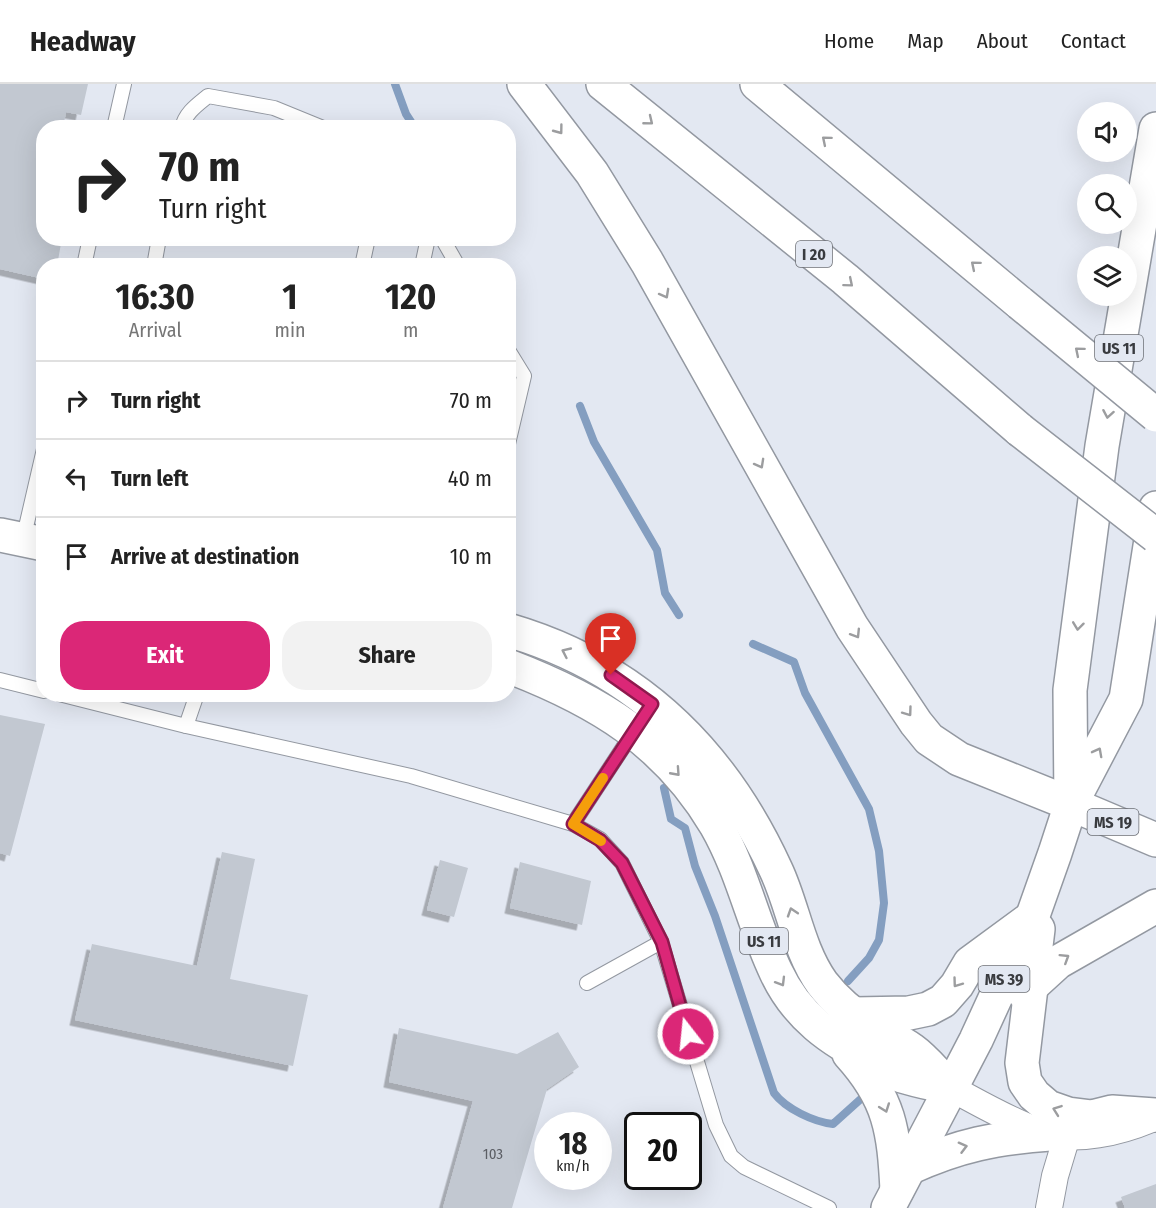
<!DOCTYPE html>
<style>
:root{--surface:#fff;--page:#f2f2f2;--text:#222;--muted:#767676;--line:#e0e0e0;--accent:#db2777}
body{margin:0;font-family:"Fira Sans Condensed",sans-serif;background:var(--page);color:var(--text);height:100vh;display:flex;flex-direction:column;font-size:22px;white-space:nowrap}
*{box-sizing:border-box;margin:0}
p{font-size:20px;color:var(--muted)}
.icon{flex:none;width:33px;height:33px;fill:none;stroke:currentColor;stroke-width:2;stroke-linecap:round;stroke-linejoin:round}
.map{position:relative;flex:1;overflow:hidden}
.sheet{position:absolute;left:36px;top:174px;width:480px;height:444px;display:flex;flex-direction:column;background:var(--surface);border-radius:24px;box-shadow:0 6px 24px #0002}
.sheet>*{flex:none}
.top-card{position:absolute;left:36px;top:36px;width:480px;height:126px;border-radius:24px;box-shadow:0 6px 24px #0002;background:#fff;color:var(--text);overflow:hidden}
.fabs{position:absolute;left:1077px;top:18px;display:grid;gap:12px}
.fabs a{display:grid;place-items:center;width:60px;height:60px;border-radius:50%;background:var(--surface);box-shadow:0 6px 24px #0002;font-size:30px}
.speed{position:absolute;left:534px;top:1028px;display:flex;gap:12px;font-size:30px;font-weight:700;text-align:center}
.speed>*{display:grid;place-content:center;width:78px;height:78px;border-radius:50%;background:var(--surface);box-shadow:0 6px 24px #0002;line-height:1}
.speed small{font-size:15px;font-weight:400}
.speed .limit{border:3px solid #111;border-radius:9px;background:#fff;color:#111}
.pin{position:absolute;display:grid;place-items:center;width:51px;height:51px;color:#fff;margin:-62px -26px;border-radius:50% 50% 50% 0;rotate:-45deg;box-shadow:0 0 6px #0007}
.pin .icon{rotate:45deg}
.me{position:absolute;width:66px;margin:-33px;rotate:344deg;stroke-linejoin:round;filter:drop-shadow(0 0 4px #0008)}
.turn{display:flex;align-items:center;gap:21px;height:126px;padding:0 24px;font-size:27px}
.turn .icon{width:78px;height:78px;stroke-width:2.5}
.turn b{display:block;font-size:42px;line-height:51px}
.eta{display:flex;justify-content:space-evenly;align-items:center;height:102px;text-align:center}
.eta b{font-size:36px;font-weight:700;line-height:42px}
.button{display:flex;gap:12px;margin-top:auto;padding:12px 24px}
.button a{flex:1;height:69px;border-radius:24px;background:var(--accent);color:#fff;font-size:24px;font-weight:700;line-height:69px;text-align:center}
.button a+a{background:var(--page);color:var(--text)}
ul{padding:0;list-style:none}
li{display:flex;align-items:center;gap:18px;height:78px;padding:0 24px;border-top:2px solid var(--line)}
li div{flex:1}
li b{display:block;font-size:22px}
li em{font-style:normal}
header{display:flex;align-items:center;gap:36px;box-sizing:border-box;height:84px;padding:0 30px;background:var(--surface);border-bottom:2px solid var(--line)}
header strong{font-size:28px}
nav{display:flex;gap:33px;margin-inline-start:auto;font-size:21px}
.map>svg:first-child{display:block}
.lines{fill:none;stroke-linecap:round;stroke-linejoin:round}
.stream{stroke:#849ec0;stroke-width:8}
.building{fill:#c2c8d1;filter:url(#shadow)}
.lane-casing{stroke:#9398a1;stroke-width:16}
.street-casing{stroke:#9398a1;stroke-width:28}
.secondary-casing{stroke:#9398a1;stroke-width:36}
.primary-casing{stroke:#9398a1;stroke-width:36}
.highway-casing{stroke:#9398a1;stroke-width:36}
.lane{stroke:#fff;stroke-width:14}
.street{stroke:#fff;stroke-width:26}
.secondary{stroke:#fff;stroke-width:33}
.primary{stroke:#fff;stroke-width:33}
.highway{stroke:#fff;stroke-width:33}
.highway-bridge-casing{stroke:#9398a1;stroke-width:36;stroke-linecap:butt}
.highway-bridge{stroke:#fff;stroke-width:33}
.oneway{stroke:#9c9d9f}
.route-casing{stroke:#8e194d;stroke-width:15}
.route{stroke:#db2777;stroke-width:10}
.slow{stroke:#f59e0b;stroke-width:10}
.labels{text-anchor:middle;stroke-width:4.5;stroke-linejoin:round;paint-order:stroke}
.number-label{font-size:15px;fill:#5b5e64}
.shield{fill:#e3e8f2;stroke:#6c6f75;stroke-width:1.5}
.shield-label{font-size:16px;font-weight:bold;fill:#393b3f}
</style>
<header>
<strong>Headway</strong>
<nav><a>Home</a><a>Map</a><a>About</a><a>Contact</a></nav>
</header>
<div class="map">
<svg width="1156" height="1124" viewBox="0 0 1156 1124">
<defs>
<filter id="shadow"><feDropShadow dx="-5.5" dy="5.5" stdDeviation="0" flood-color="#0004"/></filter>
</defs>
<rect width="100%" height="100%" fill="#e3e8f2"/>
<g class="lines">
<g class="stream">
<polyline points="395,0 406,30 415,44"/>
<polyline points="580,322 594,358 657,466 665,509 679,531"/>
<polyline points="753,560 794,578 805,609 869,725 879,767 884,819 879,856 869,874 848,897"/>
<path d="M664,704L671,735L685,744L695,782L715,832L774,1009C786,1025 814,1038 833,1040L863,1013"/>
</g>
</g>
<g class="building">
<polygon points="0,0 88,0 81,31 66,28 63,44 44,44 44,154 62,154 57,182 44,182 44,195 0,185"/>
<polygon points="0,631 45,640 10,772 0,769"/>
<polygon points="222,768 255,775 230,895 308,911 293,982 75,936 92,860 197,882"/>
<polygon points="440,776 468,784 454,833 427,826"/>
<polygon points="520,778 591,797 582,841 510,824"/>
<polygon points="399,944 517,970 558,948 579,983 547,1005 512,1124 443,1124 473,1017 389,998"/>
<polygon points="1156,1100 1156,1124 1125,1124 1121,1113"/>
</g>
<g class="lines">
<defs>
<g id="lane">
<polyline points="114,44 124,0"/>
<path d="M182,44C185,29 197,21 208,12L274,24L323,44"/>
<polyline points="442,154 458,182"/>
<polyline points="84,182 90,154"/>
<polyline points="154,182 159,154"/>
<polyline points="362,182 368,154"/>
<polyline points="422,182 428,154"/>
<polyline points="508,266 524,292 508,360"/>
<polyline points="23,456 44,365"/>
<polyline points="0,596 44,607"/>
<polyline points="59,610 186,642 411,692 573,740 600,755 622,779 661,858 716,1041 731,1072 744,1083 829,1124"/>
<polyline points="186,642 197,610"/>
<polyline points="573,740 634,647"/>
<polyline points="587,899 661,858"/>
</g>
<g id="street">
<path d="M951,1004C979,1019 1008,1036 1038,1047C1075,1060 1122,1048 1156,1033"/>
<polyline points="1049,1124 1055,1092 1067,1052"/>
</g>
<g id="secondary">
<path d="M909,1084C959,1061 996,1054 1050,1050"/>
<polyline points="888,1124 951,1004"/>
</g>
<g id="primary">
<polyline points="0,451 44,460"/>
<path d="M508,546C635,583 722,668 776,786C793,822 798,865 822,899C835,916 854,932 873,944C885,951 900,957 912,966C926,976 938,992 951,1004"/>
<path d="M508,582C597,616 666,657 716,741C743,788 753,840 776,888C797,933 831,956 874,978C883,983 893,989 902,992C918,997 935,1000 951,1004"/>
<polyline points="1071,720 1070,606 1102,362 1156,45"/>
<polyline points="1071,720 1156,756"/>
<polyline points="1038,845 1022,979 1025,998 1034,1011 1048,1023 1068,1030 1092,1033 1112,1028 1156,1031"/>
<polyline points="1024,909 1058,878 1156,822"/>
<polyline points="854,930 909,929 928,925 943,917 957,901 970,879 1030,835"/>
<path d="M849,970C890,1015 894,1047 897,1106"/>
<polyline points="951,1004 976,956 1032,834 1055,769 1071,720 1126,615 1156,424"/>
</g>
<g id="highway">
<polyline points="524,0 592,89 647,178 852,543 916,639 929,655 959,675 1071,720"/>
<polyline points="603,0 845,195 1020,346"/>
<polyline points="757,0 1020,219"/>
</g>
</defs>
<use href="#lane" class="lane-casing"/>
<use href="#street" class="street-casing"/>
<use href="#secondary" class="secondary-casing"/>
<use href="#primary" class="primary-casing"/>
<use href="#highway" class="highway-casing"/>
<use href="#lane" class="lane"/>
<use href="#street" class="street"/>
<use href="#secondary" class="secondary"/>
<use href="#primary" class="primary"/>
<use href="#highway" class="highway"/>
<defs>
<g id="highway-bridge">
<polyline points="1020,219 1156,331"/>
<polyline points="1020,346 1156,452"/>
</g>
</defs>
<use href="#highway-bridge" class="highway-bridge-casing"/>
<use href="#highway-bridge" class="highway-bridge"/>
</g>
<defs><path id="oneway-chevron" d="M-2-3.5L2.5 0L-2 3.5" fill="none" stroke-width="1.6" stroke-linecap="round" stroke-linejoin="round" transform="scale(1.5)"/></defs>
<g class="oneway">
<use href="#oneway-chevron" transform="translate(649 37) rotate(39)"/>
<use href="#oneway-chevron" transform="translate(559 46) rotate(53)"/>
<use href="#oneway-chevron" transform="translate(826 56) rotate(-140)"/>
<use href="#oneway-chevron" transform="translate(975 181) rotate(-140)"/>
<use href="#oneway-chevron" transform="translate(849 199) rotate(40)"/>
<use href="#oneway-chevron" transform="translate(665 210) rotate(61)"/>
<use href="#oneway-chevron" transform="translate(1079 267) rotate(-140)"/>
<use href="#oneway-chevron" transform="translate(1108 330) rotate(100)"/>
<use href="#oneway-chevron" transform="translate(760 380) rotate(61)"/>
<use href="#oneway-chevron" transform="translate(1078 542) rotate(97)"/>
<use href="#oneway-chevron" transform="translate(856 550) rotate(58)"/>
<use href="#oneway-chevron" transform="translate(566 568) rotate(-155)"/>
<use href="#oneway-chevron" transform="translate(908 628) rotate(54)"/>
<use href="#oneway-chevron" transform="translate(1098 668) rotate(-62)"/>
<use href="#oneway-chevron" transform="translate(676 688) rotate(48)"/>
<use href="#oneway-chevron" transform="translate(792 828) rotate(-108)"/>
<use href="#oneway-chevron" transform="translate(1065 874) rotate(-32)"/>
<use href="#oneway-chevron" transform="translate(781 898) rotate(59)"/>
<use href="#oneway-chevron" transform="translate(957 899) rotate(126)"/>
<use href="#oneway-chevron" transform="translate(885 1024) rotate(70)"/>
<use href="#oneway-chevron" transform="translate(1057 1026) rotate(-160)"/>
<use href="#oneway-chevron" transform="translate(963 1063) rotate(-15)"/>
</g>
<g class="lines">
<defs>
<polyline id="route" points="611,591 652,620 573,740 600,756 622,779 662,858 688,950"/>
</defs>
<use href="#route" class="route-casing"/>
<use href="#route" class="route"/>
<polyline class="slow" points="601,757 573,740 603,694"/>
</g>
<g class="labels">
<g class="number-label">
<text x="493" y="1075">103</text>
</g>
<g class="shield">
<rect x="796" y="157" width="36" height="26" rx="4.5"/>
<rect x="1095" y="251" width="48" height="26" rx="4.5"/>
<rect x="1087.5" y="725" width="51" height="26" rx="4.5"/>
<rect x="740" y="844" width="48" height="26" rx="4.5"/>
<rect x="978.5" y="882" width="51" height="26" rx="4.5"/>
</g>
<g class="shield-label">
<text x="814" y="176">I 20</text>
<text x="1119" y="270">US 11</text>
<text x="1113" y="744">MS 19</text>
<text x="764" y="863">US 11</text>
<text x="1004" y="901">MS 39</text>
</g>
</g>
</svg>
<div class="fabs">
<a><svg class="icon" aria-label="sound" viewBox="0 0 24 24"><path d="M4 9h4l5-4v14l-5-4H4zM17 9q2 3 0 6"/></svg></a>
<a><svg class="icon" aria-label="search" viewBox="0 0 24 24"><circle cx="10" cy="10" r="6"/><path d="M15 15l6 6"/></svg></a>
<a><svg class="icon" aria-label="layers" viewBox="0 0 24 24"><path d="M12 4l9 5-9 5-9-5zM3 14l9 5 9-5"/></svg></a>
</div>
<div class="speed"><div>18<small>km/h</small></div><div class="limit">20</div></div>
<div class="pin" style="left:611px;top:591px;background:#d93025"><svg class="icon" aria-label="arrive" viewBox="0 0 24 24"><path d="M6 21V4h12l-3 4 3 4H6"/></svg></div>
<svg class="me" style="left:688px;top:950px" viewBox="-20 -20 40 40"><circle r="17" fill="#db2777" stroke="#fff" stroke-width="3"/><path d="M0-11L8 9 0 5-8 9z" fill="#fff"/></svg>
<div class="top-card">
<div class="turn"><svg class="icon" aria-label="right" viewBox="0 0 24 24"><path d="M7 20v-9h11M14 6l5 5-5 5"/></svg><div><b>70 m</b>Turn right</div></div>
</div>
<section class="sheet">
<div class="eta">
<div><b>16:30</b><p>Arrival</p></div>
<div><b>1</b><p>min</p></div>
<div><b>120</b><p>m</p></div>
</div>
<ul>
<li><svg class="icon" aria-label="right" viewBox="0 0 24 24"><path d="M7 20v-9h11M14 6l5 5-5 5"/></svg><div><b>Turn right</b></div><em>70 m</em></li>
<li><svg class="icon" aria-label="left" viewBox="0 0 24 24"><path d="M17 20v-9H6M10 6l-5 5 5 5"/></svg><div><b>Turn left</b></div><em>40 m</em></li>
<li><svg class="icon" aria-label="arrive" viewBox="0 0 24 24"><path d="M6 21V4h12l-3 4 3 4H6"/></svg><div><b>Arrive at destination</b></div><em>10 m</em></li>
</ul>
<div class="button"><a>Exit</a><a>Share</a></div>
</section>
</div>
